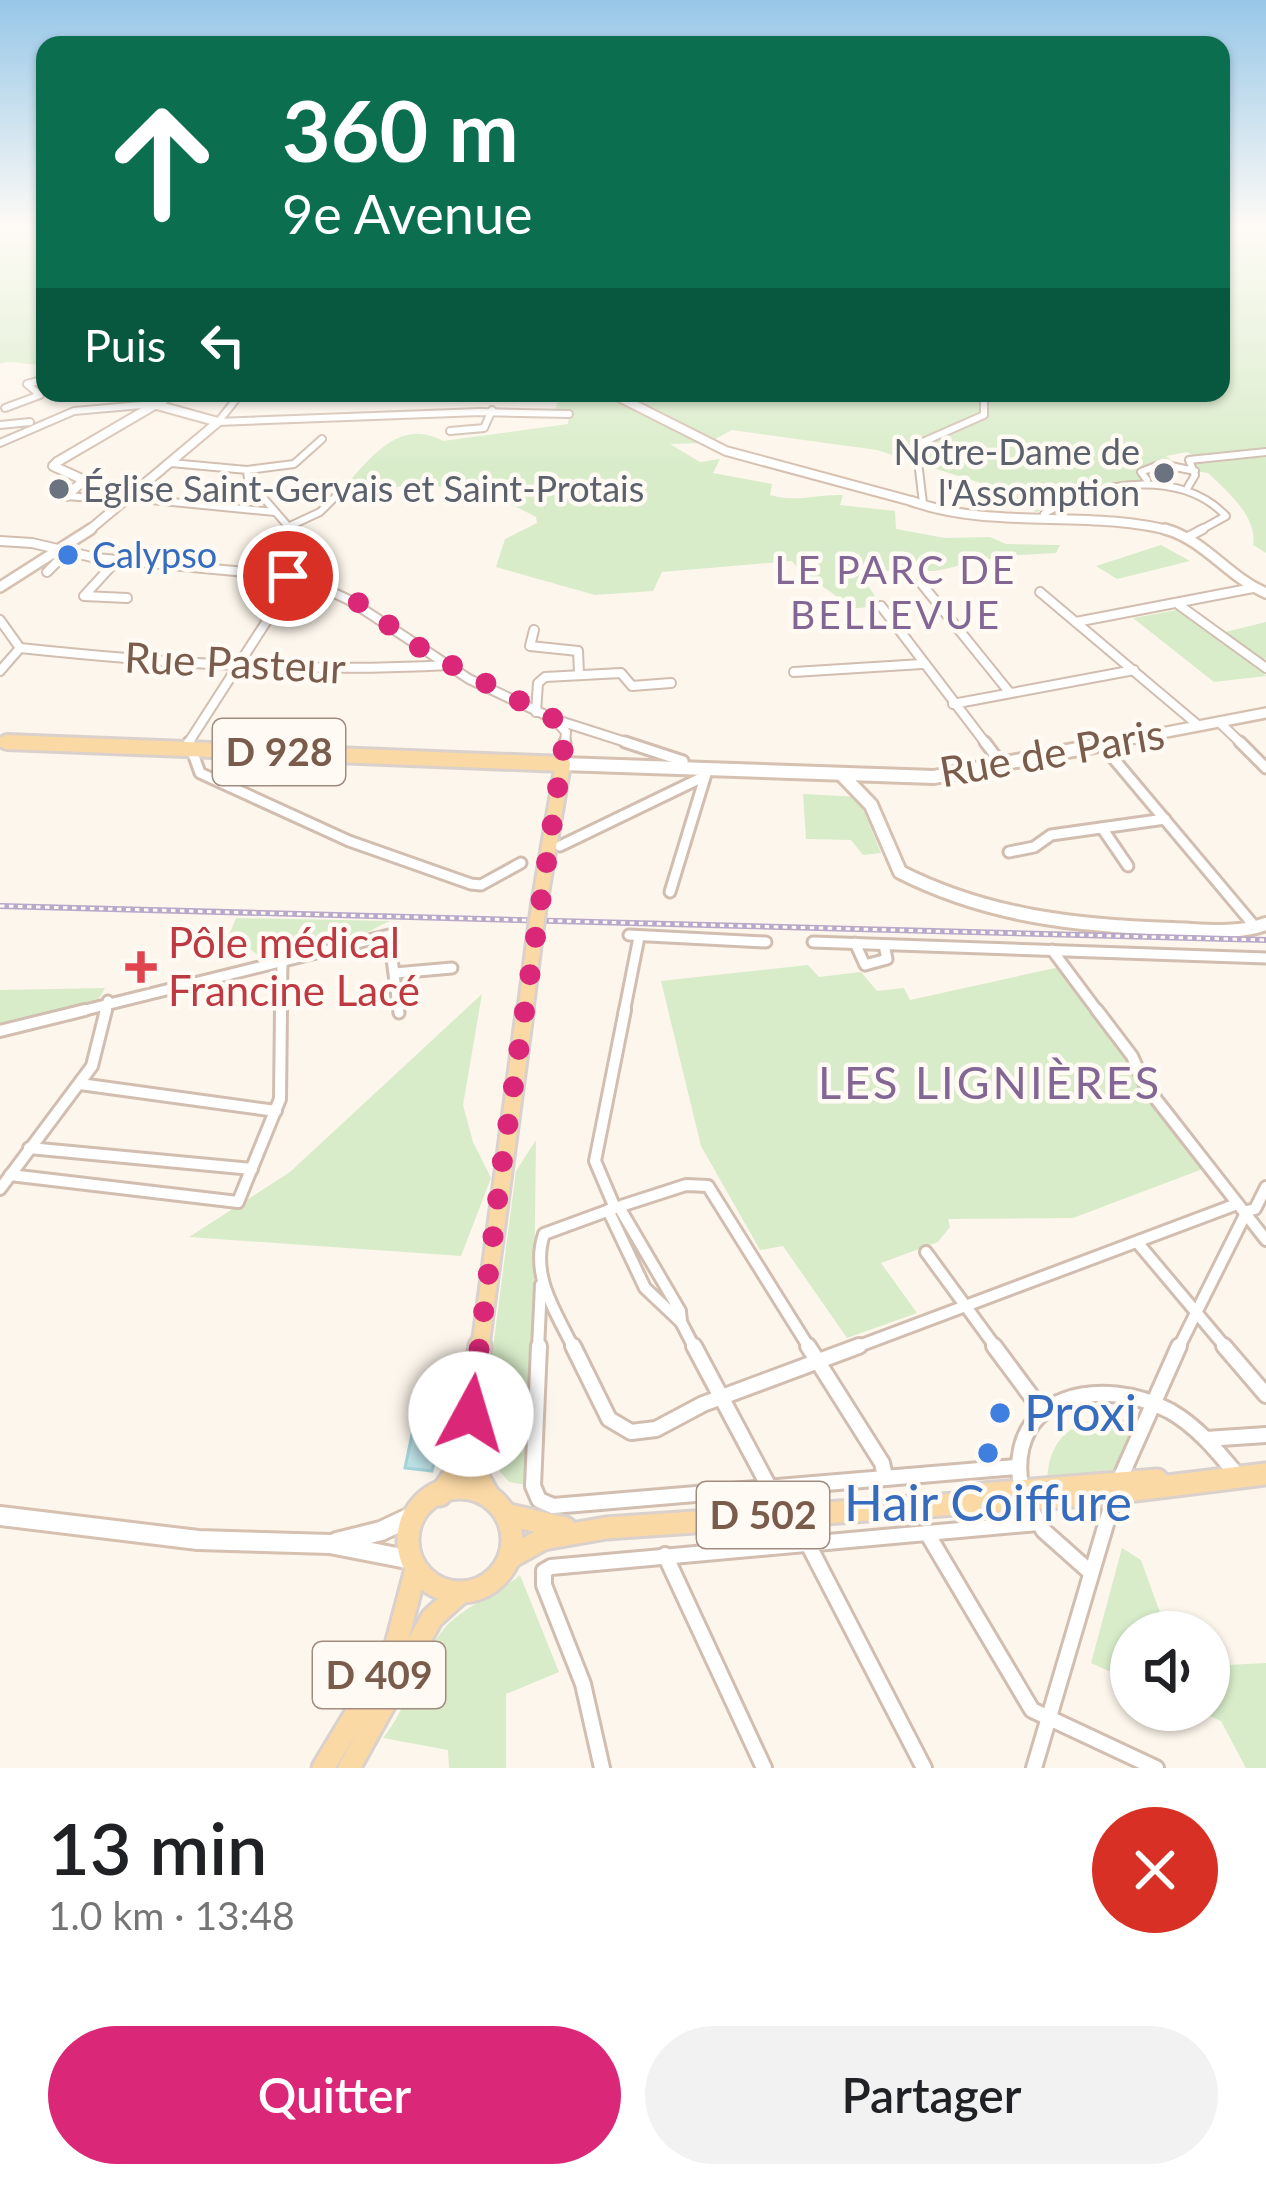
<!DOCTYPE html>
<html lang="fr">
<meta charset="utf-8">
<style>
:root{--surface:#fff;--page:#f2f2f2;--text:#202124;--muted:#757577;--accent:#db2777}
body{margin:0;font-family:Lato,sans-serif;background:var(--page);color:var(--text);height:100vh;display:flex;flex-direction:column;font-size:45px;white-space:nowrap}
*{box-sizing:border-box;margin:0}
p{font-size:39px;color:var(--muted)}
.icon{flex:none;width:66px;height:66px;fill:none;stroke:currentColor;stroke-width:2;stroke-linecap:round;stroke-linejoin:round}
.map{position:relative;height:1768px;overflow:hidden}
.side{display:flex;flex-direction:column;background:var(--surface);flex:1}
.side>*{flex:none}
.hud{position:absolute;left:36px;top:36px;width:1194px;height:366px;border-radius:24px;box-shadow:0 3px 9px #0004;background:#0b6e4f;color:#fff;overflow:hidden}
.tools{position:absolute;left:1110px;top:1611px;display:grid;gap:24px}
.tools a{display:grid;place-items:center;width:120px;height:120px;border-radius:50%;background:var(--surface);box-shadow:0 3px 9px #0004;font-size:60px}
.pin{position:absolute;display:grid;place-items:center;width:102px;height:102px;color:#fff;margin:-51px;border:6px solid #fff;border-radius:50%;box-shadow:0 3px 12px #0007}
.me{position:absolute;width:132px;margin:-66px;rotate:6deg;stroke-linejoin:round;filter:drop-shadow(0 0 9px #0008)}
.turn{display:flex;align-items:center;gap:42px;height:252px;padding:0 48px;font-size:54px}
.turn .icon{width:156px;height:156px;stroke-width:2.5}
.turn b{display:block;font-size:84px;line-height:102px}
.then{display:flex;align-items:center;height:114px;padding:0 48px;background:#0003;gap:24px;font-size:45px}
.round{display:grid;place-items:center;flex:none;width:126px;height:126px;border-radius:63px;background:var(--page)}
.head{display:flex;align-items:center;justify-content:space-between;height:204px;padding:0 48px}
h1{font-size:72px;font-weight:600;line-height:90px}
.button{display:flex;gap:24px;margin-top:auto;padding:24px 48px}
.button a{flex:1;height:138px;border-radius:72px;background:var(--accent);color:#fff;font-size:48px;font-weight:600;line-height:138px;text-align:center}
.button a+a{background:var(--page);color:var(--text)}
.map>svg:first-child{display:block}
.green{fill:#d8ecc9}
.water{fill:#bfe3e8;stroke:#a5d3da;stroke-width:3}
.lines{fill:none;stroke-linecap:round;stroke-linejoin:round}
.street-far4-casing{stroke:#d1beb0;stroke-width:10}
.street-far3-casing{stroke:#d1beb0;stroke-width:12}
.street-far2-casing{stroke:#d1beb0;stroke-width:15}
.street-far1-casing{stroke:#d1beb0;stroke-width:16}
.street-casing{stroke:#d1beb0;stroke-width:20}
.secondary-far3-casing{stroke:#d6c0b0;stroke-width:12}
.secondary-far2-casing{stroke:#d6c0b0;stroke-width:14}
.secondary-far1-casing{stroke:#d6c0b0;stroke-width:18}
.secondary-casing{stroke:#d6c0b0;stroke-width:24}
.primary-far3-casing{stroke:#dad1cd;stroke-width:15}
.primary-far2-casing{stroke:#dad1cd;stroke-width:20}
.primary-far1-casing{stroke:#dad1cd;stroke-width:22}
.primary-casing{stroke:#dad1cd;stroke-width:27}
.street-far4{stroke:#fff;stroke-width:6}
.street-far3{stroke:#fff;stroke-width:8}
.street-far2{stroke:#fff;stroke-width:9}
.street-far1{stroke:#fff;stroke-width:10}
.street{stroke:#fff;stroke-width:14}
.secondary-far3{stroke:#fff;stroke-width:8}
.secondary-far2{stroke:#fff;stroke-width:9}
.secondary-far1{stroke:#fff;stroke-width:12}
.secondary{stroke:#fff;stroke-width:18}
.primary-far3{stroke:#fbd9a5;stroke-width:10}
.primary-far2{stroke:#fbd9a5;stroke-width:14}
.primary-far1{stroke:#fbd9a5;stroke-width:16}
.primary{stroke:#fbd9a5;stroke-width:21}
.rail-casing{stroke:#b9a8c9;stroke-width:6}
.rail{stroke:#fffaf3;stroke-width:3;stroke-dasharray:4.5;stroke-linecap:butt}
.primary-bridge-casing{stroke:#dad1cd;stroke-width:20;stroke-linecap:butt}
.primary-bridge{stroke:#fbd9a5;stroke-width:14}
.route{stroke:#db2777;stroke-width:21;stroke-dasharray:0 37.8}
.worship-dot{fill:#6b7280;stroke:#fffaf3;stroke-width:4.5}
.shop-dot{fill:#3f7fe0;stroke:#fffaf3;stroke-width:4.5}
.health-dot{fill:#e0444e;stroke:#fffaf3;stroke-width:4.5}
.labels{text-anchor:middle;stroke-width:9;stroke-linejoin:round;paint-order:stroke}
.far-worship-label{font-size:36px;fill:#5b616d;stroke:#fffaf3;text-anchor:end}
.far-shop-label{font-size:36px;fill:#366cbe;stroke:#fffaf3;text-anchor:start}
.far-neighbourhood-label{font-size:39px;letter-spacing:3px;fill:#846695;stroke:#fffaf3}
.shield{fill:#fffaf3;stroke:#a28b7f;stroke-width:3}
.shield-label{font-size:39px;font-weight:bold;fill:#7a5c4d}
.street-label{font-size:42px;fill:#7a5c4d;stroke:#fffaf3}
.health-label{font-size:42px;fill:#be3a42;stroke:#fffaf3;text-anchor:start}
.neighbourhood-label{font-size:45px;letter-spacing:3px;fill:#846695;stroke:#fffaf3}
.near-shop-label{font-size:51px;fill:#366cbe;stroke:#fffaf3;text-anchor:start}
</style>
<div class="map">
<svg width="1266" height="1768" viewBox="0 0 1266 1768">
<rect width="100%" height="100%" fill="#fdf6ec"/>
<g class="green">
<path d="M28,225H45V363C29,368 14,358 0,364V232Z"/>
<path d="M1221,225H1266V553L1253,545C1258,517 1227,491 1208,473L1195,471L1189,460L1197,458L1187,452L1166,456L1174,462L1144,470V480L1036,512L993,487L877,450L732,430L708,443L670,444L700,462L720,459L713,473L772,484L770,495C796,503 816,494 843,495L840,505L895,511L896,529L945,538L990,537L1006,544L1060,545L1056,553L1004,556L935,571H859L881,606L848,609C833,587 806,582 792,561L662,572L653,591L595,595L496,567L505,539L537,523L536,517C466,479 414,481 337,495C366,464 397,415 443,441L568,424L569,414L554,413L561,393H1221Z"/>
<polygon points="1161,545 1190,561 1117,579 1096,566"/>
<polygon points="1183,609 1217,634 1266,622 1266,659 1256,660 1266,676 1214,682 1133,618"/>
<polygon points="803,794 858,797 881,853 863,855 851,840 806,839"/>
<path d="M236,918L390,921C349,939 279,992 244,941L226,943Z"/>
<polygon points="808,965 819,977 861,972 877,991 904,988 910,1000 1064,966 1208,1167 1073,1218 948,1219 950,1227 938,1242 881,1263 917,1313 847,1338 783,1246 760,1250 701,1146 661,981"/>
<polygon points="105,988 98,1000 0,1027 0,990"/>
<polygon points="482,994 463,1105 473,1142 491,1178 461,1256 189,1237 290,1172"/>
<polygon points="536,1140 532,1467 533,1486 509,1482 480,1448 516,1171"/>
<path d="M1105,1417L1134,1421L1112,1476L1047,1480C1049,1441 1068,1424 1105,1417Z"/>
<polygon points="1122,1548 1141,1560 1167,1632 1131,1632 1131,1681 1091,1663"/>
<path d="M520,1575L559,1672L506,1694V1768H449L448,1750L383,1738C409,1706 417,1662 443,1630C463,1606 496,1596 520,1575Z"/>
<polygon points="1266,1663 1266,1768 1246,1768 1221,1721 1197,1710 1209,1710 1209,1666"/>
</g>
<polygon class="water" points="446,1413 432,1471 405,1468 415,1420"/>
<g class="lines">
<defs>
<g id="street-far4">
<polyline points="240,395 271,396"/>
<polyline points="5,408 40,395 27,384 45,379"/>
<polyline points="217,422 480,412 569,414"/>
<polyline points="218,422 241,393"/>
<polyline points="0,425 30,422"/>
<polyline points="450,431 484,428 492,410"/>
<polyline points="0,443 74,411 153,404"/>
<polyline points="171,463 247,470 248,480 293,532"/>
<polyline points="247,470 294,464 322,439"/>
<polyline points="1147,480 1141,472 1161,464 1195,471"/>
<polyline points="1188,487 1195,475 1189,460 1266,452"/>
<polyline points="67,496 127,501"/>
<polyline points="131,498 275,512"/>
<polyline points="923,503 916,445 984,415 984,393"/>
<path d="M1044,514C1096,481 1181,468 1226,516L1197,532"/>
<polyline points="290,526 320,512 337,495"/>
</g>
<g id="street-far3">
<polyline points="281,535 291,552 302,555"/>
<polyline points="1188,537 1203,529"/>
<polyline points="0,541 32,543 96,558 300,577 349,600 469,679 554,719 566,732 565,745"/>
<polyline points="116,561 84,596 127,598"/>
<polyline points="47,572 67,552"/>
<polyline points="921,583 1010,693"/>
<polyline points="1040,592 1199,726"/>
<polyline points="1179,605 1266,668"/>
<polyline points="881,606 987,745"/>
<polyline points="0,620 20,648"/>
<polyline points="1076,622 1253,588"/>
<polyline points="534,630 530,646 578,651 579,673"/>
<path d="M20,648C162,663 306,673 449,665"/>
<polyline points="0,671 20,648"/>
<polyline points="794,672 922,664"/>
<polyline points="953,704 1134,670"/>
<polyline points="536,712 538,683 545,677 621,673 632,686 671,683"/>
<polyline points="563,722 635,745"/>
<polyline points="1219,722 1243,745"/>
<polyline points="187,745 295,577 302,550 291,529"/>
</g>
<g id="street-far2">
<polyline points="189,742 200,773 349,841 471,884 481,885 521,863"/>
<polyline points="625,742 683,761"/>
<polyline points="985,742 1003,766"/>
<polyline points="1240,742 1266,768"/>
<polyline points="1103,746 1256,928"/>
<polyline points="563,764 565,742"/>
<polyline points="1102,828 1128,866"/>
<polyline points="560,846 705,776"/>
<polyline points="1009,852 1034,847 1051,835 1165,819"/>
<polyline points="670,892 706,774"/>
<polyline points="629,935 766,942"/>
<polyline points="813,942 1266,958"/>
<polyline points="855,943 865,965 887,959 884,945"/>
<polyline points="1052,950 1099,1013"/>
<polyline points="395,973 452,968"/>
<polyline points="73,1013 389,935 399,1013"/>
<polyline points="105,1013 108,1001"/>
<polyline points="281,1013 282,964"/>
<polyline points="624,1013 639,937"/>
</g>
<g id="street-far1">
<polyline points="1097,1010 1132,1056 1145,1085 1266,1240"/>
<polyline points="0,1031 85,1010"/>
<polyline points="80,1084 276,1111"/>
<polyline points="29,1148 252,1169"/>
<polyline points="10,1175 238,1202 280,1099 281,1010"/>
<polyline points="0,1189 92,1066 106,1010"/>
<polyline points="621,1206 686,1185 708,1186 810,1349"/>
<polyline points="615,1208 595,1161 625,1010"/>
<polyline points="608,1210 645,1288 681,1322 680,1311 619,1207"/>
<polyline points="1137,1242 1227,1349"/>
<polyline points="926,1252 997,1349"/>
<polyline points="681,1322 695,1349"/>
<polyline points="538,1349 541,1285"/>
<path d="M574,1349C556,1312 530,1276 544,1234L615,1208"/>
<polyline points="851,1349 1237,1204"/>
<polyline points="1178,1349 1247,1211 1255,1209 1266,1187"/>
</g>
<g id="street">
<polyline points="539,1346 533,1486 539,1500 553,1506 1016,1467"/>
<polyline points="573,1346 609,1419 631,1432 656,1429 703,1404 859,1346"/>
<polyline points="694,1346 768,1485"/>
<polyline points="808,1346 882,1463 885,1476"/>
<polyline points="994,1346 1043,1412"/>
<polyline points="1224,1346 1266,1395"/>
<polyline points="1206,1439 1266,1435"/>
<polyline points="1119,1481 1179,1346"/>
<path d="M1021,1487C1005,1393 1103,1375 1170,1411C1198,1427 1218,1452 1238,1476"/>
<polyline points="1027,1503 1044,1531 1089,1571"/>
<polyline points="927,1533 1032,1710 1156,1768"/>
<polyline points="807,1542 924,1768"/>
<polyline points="665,1555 764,1768"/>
<polyline points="602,1768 583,1684 544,1585 544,1571 551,1567 1038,1523"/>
<polyline points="1034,1768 1114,1497"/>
</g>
<g id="secondary-far3">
<polyline points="611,393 726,451 915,502"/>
<polyline points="67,496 84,480 53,466 57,462 175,393"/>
<path d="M911,501C994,531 1090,508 1175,532"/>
<polyline points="87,532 218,422 153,404"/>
</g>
<g id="secondary-far2">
<path d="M1165,529C1205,540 1228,577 1266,593"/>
<polyline points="0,587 91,529"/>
<polyline points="1099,745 1266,713"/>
</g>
<g id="secondary-far1">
<polyline points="563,764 934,777 1114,742"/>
<path d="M843,776L871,805L900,872C987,916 1076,926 1173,929C1204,930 1236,935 1266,924"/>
</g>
<g id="secondary">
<polyline points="0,1516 198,1540 330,1544 407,1559"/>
<polyline points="337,1542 381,1531 415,1515"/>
</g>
<polyline id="primary-far3" points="0,742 84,745"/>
<g id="primary-far2">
<polyline points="7,742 563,764 539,905"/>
<polyline points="525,1013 534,942"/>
</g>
<polyline id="primary-far1" points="480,1349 525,1010"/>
<g id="primary">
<polyline points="471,1443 475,1472 488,1495"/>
<circle cx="460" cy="1540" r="52"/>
<polyline points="440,1495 457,1471 480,1346"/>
<polyline points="970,1495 1157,1480"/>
<polyline points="509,1515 565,1528"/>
<polyline points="509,1558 543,1539 606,1528 1103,1494 1266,1474"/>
<polyline points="323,1768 395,1649 415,1573"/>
<polyline points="349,1768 432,1618 461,1592"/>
</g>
</defs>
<use href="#street-far4" class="street-far4-casing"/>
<use href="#street-far3" class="street-far3-casing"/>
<use href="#street-far2" class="street-far2-casing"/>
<use href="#street-far1" class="street-far1-casing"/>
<use href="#street" class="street-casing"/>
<use href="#secondary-far3" class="secondary-far3-casing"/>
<use href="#secondary-far2" class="secondary-far2-casing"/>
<use href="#secondary-far1" class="secondary-far1-casing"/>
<use href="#secondary" class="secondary-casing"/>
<use href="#primary-far3" class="primary-far3-casing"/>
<use href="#primary-far2" class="primary-far2-casing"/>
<use href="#primary-far1" class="primary-far1-casing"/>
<use href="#primary" class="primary-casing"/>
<use href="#street-far4" class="street-far4"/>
<use href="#street-far3" class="street-far3"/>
<use href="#street-far2" class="street-far2"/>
<use href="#street-far1" class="street-far1"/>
<use href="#street" class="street"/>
<use href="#secondary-far3" class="secondary-far3"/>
<use href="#secondary-far2" class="secondary-far2"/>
<use href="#secondary-far1" class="secondary-far1"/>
<use href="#secondary" class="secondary"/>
<use href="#primary-far3" class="primary-far3"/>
<use href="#primary-far2" class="primary-far2"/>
<use href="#primary-far1" class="primary-far1"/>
<use href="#primary" class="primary"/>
<defs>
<polyline id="rail" points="0,906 1266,940"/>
</defs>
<use href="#rail" class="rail-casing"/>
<use href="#rail" class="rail"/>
<defs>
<polyline id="primary-bridge" points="534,942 539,905"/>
</defs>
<use href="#primary-bridge" class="primary-bridge-casing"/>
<use href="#primary-bridge" class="primary-bridge"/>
</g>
<linearGradient id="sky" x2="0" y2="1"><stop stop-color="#97c7e8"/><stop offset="0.48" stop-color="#fefbf6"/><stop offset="1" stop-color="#fefbf6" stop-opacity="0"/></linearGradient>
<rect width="1266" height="472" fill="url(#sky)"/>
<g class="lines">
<polyline class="route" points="288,576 352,598 423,650 554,719 566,731 502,1164 471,1414"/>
</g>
<g class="worship-dot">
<circle cx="1164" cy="473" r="12"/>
<circle cx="59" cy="489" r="12"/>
</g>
<g class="shop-dot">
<circle cx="68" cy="555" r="12"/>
<circle cx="1000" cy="1413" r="12"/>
<circle cx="988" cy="1453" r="12"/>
</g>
<path class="health-dot" d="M135 949h12v12h12v12h-12v12h-12v-12h-12v-12h12z"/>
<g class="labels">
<g class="far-worship-label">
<text x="1140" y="465">Notre-Dame de<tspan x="1140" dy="41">l'Assomption</tspan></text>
<text x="83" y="502" text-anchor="start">Église Saint-Gervais et Saint-Protais</text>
</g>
<g class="far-shop-label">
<text x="92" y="568">Calypso</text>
</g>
<g class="far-neighbourhood-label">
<text x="896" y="584">LE PARC DE<tspan x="896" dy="45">BELLEVUE</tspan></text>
</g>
<g class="shield">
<rect x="213" y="719" width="132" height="66" rx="9"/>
<rect x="697" y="1482" width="132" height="66" rx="9"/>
<rect x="313" y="1642" width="132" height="66" rx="9"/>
</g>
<g class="shield-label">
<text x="279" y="766">D 928</text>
<text x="763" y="1529">D 502</text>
<text x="379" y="1689">D 409</text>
</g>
<g class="street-label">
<text transform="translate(235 663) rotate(3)" y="15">Rue Pasteur</text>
<text transform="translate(1052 753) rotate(-10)" y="15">Rue de Paris</text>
</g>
<g class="health-label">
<text x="168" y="958">Pôle médical<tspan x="168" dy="48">Francine Lacé</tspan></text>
</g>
<g class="neighbourhood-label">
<text x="990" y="1099">LES LIGNIÈRES</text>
</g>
<g class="near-shop-label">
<text x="1024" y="1431">Proxi</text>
<text x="988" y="1521" text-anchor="middle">Hair Coiffure</text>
</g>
</g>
</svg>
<div class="tools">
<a><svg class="icon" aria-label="sound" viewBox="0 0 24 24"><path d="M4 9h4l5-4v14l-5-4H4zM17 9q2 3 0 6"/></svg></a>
</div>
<div class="pin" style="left:288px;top:576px;background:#d93025"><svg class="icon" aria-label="arrive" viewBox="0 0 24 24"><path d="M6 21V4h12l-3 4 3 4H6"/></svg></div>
<svg class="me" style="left:471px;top:1414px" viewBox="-20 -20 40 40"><circle r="19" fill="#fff"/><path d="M0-13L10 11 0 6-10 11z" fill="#db2777"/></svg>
<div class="hud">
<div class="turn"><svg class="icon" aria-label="ahead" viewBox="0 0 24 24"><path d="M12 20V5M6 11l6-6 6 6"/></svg><div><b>360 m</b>9e Avenue</div></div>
<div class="then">Puis<svg class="icon" aria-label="left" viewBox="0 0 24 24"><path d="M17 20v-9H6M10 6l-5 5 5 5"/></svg></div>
</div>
</div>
<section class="side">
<div class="head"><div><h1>13 min</h1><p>1.0 km · 13:48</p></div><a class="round" style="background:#d93025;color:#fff"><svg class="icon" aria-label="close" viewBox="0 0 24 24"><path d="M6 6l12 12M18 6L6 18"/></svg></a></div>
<div class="button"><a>Quitter</a><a>Partager</a></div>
</section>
